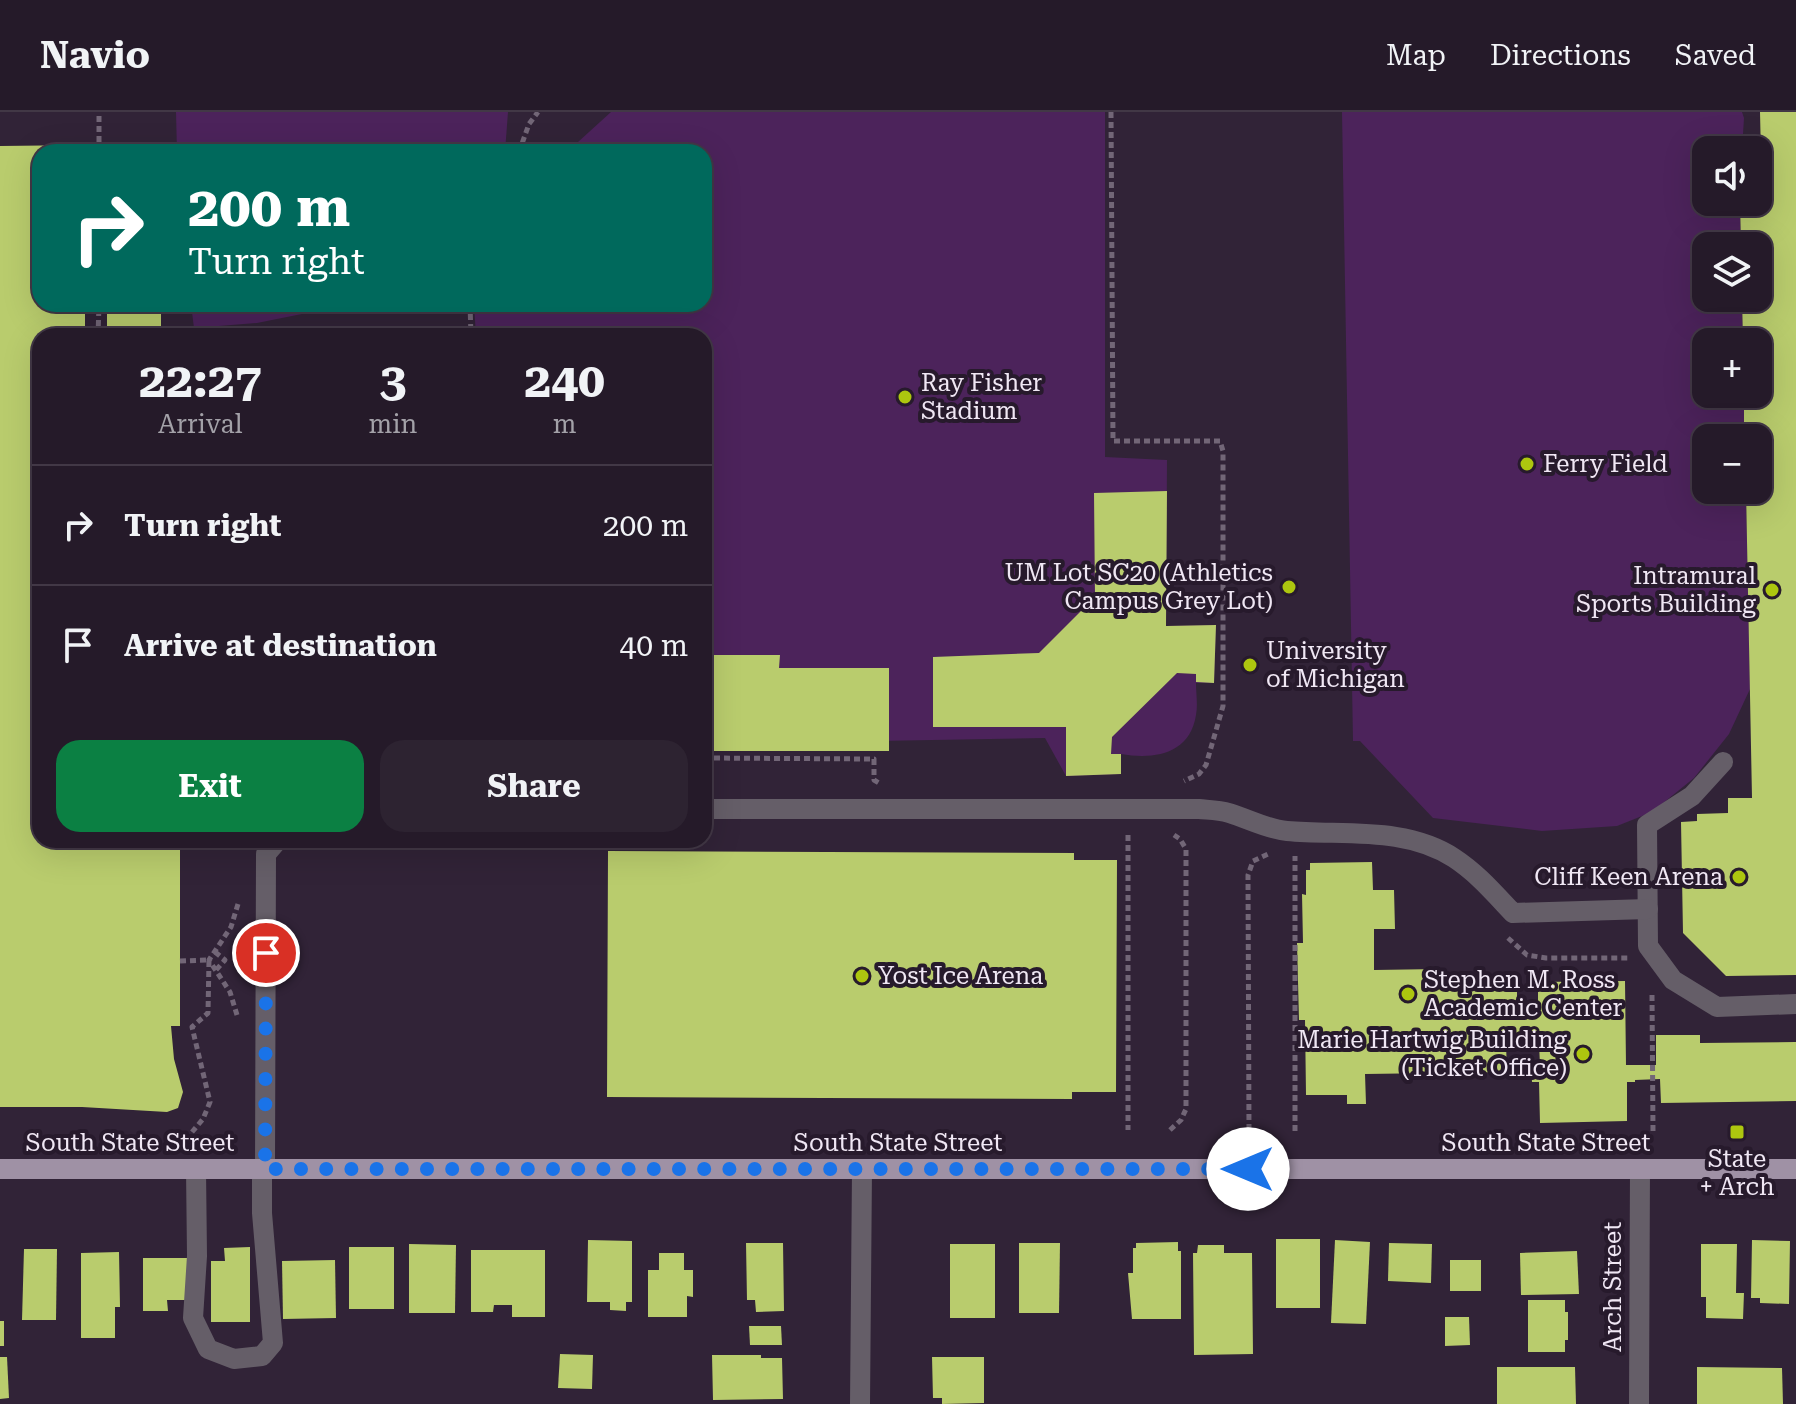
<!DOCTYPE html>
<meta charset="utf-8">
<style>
:root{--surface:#251a29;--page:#2d2331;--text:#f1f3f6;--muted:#a3a1a8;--line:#423846;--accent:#0b8043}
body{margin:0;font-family:"Roboto Serif",serif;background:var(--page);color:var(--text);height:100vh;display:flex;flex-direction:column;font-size:30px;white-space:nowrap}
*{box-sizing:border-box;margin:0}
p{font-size:26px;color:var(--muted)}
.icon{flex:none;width:44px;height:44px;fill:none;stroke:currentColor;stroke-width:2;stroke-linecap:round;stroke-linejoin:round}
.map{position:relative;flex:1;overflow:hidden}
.panel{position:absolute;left:32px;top:216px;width:680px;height:520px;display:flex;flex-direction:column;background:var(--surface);border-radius:24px;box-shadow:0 8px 32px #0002,0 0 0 2px var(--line)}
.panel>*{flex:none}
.guide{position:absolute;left:32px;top:32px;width:680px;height:168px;border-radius:24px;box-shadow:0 8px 32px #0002,0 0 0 2px var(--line);background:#00695c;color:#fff;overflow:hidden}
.fabs{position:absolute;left:1692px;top:24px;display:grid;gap:16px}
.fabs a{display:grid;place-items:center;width:80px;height:80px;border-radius:16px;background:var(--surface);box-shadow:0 8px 32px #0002,0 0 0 2px var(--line);font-size:40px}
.pin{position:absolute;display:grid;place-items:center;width:68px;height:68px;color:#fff;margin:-34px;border:4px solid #fff;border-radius:50%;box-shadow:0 2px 8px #0007}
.me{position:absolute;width:88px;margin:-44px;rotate:270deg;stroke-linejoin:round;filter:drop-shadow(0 0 6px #0008)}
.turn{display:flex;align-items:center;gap:28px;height:168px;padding:0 24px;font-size:36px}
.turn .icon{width:104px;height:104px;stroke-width:2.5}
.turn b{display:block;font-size:56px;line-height:68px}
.eta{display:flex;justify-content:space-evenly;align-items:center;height:136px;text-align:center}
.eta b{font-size:48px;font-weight:700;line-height:56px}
.button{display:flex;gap:16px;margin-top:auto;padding:16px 24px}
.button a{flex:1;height:92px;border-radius:24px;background:var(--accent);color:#fff;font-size:32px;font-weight:700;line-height:92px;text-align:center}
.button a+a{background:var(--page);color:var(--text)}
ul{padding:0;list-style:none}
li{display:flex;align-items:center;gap:24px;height:120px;padding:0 24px;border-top:2px solid var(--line)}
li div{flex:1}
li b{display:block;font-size:30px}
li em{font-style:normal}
header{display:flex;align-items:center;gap:48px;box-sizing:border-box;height:112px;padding:0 40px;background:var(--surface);border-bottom:2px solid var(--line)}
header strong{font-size:38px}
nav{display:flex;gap:44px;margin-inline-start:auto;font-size:28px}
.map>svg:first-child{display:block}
.green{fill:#4c235b}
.building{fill:#b9cc6d}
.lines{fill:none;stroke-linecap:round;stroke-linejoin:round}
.path{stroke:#726677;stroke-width:5;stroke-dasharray:6 4;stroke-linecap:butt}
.minor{stroke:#655e68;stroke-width:20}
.major{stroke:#9f91a5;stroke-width:20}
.route{stroke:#1a73e8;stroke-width:14;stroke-dasharray:0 25.2}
.poi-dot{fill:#adc60f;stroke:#271a2c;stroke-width:3}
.labels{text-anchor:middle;stroke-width:8;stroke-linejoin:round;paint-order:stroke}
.poi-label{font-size:24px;fill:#f0e7f4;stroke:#271a2c;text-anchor:start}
.street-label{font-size:24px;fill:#f0e7f4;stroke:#271a2c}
</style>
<header>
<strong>Navio</strong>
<nav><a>Map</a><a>Directions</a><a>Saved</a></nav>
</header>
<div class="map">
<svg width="1796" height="1292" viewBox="0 0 1796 1292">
<rect width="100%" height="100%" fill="#312337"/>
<g class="green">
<polygon points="176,0 508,0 505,40 177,40"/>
<path d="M611,0H1105V345L1167,348L1166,514L1216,513L1214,571H1196C1196,581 1198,593 1196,603C1190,642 1154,648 1121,642V662L1066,664L1045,626L704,632V224H476L474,192H704V40H567Z"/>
<polygon points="1342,0 1742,0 1744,6 1742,38 1706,38 1706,90 1740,90 1741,134 1706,134 1706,186 1742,186 1743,230 1706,230 1706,282 1744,282 1744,326 1706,326 1706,378 1746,378 1750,577 1729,622 1694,666 1652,700 1617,714 1542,719 1433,706 1360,629 1353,629"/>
<polygon points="191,192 352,192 257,211 194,216"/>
</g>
<g class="building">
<polygon points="1760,0 1796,0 1796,863 1726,864 1683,821 1681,710 1697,709 1697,702 1728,701 1728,686 1752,686 1746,378 1758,378 1758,326 1744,326 1744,282 1758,282 1758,230 1743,230 1742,186 1758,186 1758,134 1741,134 1740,90 1762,89"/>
<polygon points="85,33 85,40 40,40 40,192 85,192 85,224 40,224 40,728 180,728 180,914 171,914 174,947 183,980 178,996 167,1000 82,995 0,995 0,34"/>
<rect x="107" y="192" width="54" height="32"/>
<polygon points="1167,379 1166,514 1216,513 1214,571 1196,570 1196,562 1177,561 1112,625 1111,642 1121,642 1121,662 1066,664 1066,615 933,615 933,545 1039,541 1095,485 1094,381"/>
<polygon points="704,543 780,543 779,556 889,556 889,639 704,639"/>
<polygon points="608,739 1074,741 1074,748 1117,748 1116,980 1072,980 1072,987 607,985"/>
<polygon points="1372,750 1373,778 1394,778 1395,817 1374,817 1374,858 1439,857 1440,870 1517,869 1517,895 1538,895 1538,870 1625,869 1626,953 1656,953 1656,923 1700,923 1700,931 1796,930 1796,989 1661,991 1660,967 1635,968 1635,970 1627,970 1627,1009 1540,1011 1539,970 1532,970 1531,954 1540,954 1539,931 1506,932 1507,960 1365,962 1366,992 1347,992 1347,983 1306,983 1305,908 1299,908 1297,831 1303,831 1302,782 1306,783 1306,758 1310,758 1310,751"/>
<rect x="1276" y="1127" width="44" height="69"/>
<polygon points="588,1128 632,1129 632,1190 626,1190 626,1199 610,1198 610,1190 587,1190"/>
<polygon points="1335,1128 1370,1130 1366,1212 1331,1211"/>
<polygon points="1752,1128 1790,1129 1789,1192 1760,1191 1760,1186 1751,1186"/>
<polygon points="1178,1130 1178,1139 1181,1139 1181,1207 1132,1207 1128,1161 1133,1161 1133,1136 1136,1136 1136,1131"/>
<polygon points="746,1131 783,1131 784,1199 756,1200 755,1188 747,1188"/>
<polygon points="1019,1131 1060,1131 1059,1201 1019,1201"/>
<polygon points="1389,1131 1432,1132 1431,1171 1388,1169"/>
<polygon points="409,1132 456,1133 455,1201 409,1201"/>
<rect x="950" y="1132" width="45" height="74"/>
<polygon points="1701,1132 1737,1132 1736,1181 1744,1181 1743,1207 1706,1206 1706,1185 1701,1185"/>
<polygon points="1198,1133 1224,1133 1224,1141 1252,1141 1253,1242 1194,1243 1193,1141 1197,1141"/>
<polygon points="250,1135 250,1210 211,1210 211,1149 225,1149 224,1136"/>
<rect x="349" y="1135" width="45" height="62"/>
<polygon points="24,1137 57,1137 56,1208 22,1208"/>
<polygon points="471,1138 545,1138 545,1205 512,1205 512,1193 494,1193 493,1200 471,1200"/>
<polygon points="1577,1139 1579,1182 1521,1183 1520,1141"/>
<polygon points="119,1140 120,1195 115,1195 115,1226 81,1226 81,1141"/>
<polygon points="659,1141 684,1141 684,1158 693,1158 693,1185 687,1184 687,1205 648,1205 648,1158 659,1158"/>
<polygon points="143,1146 189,1146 189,1188 167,1188 168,1199 143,1199"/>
<polygon points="335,1148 336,1206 283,1207 282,1149"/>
<rect x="1450" y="1148" width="31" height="31"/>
<polygon points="1528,1188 1565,1188 1565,1200 1568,1200 1568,1228 1565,1228 1565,1240 1528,1240"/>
<polygon points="1445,1205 1469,1205 1470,1233 1445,1234"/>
<rect x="0" y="1209" width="4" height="25"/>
<polygon points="749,1214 781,1214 782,1233 750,1233"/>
<polygon points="560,1242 593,1243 592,1277 558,1276"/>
<polygon points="712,1243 761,1243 761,1246 782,1246 783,1287 713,1288"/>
<polygon points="0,1245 7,1245 9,1286 0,1287"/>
<polygon points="932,1245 984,1245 984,1291 942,1292 942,1286 933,1286"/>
<polygon points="1497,1255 1575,1255 1576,1292 1497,1292"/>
<polygon points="1697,1255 1782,1256 1783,1292 1697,1292"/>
</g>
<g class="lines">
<g class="path">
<polyline points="1111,0 1113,329 1220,329 1223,339 1223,594 1206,653 1199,662 1184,669"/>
<polyline points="99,40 99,0"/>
<polyline points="519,40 529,12 538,0"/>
<polyline points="470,192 471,224"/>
<polyline points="98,224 99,192"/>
<polyline points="704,646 874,647 874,668 879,671"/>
<polyline points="1128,723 1128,1018"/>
<polyline points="1508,826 1527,843 1546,846 1628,846"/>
<polyline points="215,840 225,848 216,858"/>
<polyline points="180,849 209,848 208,901 192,915 210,990 203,1007 192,1020"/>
<polyline points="1652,883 1653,1019"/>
<polyline points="237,903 230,880 209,848 231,815 238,792"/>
<polyline points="1170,1018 1181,1008 1186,997 1186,737 1180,727 1174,723"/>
<polyline points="1249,1018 1248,763 1253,749 1268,742"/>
<polyline points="1295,1019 1295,744"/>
</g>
<g class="minor">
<polyline points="1723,650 1692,684 1647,713 1648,834 1673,868 1717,895 1796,892"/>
<path d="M704,697H1199C1209,698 1219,698 1229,701C1249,707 1266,717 1287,719C1343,724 1405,714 1454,746C1477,761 1494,781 1513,801L1648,797"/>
<polyline points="196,1057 197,1144 193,1206 208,1237 234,1247 262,1244 273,1231 262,1101 262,1057"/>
<polyline points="265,1057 266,742 278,728"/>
<polyline points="860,1292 862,1057"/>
<polyline points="1639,1292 1640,1057"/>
</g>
<polyline class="major" points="0,1057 1796,1057"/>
</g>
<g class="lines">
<polyline class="route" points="266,841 265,1057 1248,1057"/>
</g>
<g class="poi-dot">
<circle cx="905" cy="285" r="8"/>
<circle cx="1527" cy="352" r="8"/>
<circle cx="1289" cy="475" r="8"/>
<circle cx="1772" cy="478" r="8"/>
<circle cx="1250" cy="553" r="8"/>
<circle cx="1739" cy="765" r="8"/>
<circle cx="862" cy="864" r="8"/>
<circle cx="1408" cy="882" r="8"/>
<circle cx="1583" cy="942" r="8"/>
<rect x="1729" y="1012" width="16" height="16" rx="4"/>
</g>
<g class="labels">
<g class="poi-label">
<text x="921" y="279">Ray Fisher<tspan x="921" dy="28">Stadium</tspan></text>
<text x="1543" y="360">Ferry Field</text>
<text x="1273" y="469" text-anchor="end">UM Lot SC20 (Athletics<tspan x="1273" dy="28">Campus Grey Lot)</tspan></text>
<text x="1756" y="472" text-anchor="end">Intramural<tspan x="1756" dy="28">Sports Building</tspan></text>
<text x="1266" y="547">University<tspan x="1266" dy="28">of Michigan</tspan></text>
<text x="1723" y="773" text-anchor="end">Cliff Keen Arena</text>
<text x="878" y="872">Yost Ice Arena</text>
<text x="1424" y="876">Stephen M. Ross<tspan x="1424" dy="28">Academic Center</tspan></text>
<text x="1567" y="936" text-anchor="end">Marie Hartwig Building<tspan x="1567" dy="28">(Ticket Office)</tspan></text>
<text x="1737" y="1055" text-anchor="middle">State<tspan x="1737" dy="28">+ Arch</tspan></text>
</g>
<g class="street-label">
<text x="130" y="1039">South State Street</text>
<text x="898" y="1039">South State Street</text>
<text x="1546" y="1039">South State Street</text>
<text transform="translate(1613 1175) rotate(-90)" y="8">Arch Street</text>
</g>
</g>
</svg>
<div class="fabs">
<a><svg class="icon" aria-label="sound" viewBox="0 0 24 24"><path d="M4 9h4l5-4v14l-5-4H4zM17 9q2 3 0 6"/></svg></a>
<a><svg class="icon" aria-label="layers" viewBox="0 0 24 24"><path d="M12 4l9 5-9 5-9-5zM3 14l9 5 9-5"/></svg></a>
<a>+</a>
<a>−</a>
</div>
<div class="pin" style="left:266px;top:841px;background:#d93025"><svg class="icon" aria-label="arrive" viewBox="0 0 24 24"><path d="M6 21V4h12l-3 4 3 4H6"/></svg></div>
<svg class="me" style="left:1248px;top:1057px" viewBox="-20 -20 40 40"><circle r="19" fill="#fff"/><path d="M0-13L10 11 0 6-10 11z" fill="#1a73e8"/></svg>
<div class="guide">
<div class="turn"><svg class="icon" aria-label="right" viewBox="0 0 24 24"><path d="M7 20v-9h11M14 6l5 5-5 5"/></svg><div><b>200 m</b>Turn right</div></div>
</div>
<section class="panel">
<div class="eta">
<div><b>22:27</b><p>Arrival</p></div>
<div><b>3</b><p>min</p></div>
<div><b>240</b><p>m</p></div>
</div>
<ul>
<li><svg class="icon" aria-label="right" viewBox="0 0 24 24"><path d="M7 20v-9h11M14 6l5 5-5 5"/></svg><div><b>Turn right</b></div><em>200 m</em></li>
<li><svg class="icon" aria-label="arrive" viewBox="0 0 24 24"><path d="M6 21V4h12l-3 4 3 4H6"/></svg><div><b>Arrive at destination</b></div><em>40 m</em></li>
</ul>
<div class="button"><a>Exit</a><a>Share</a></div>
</section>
</div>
